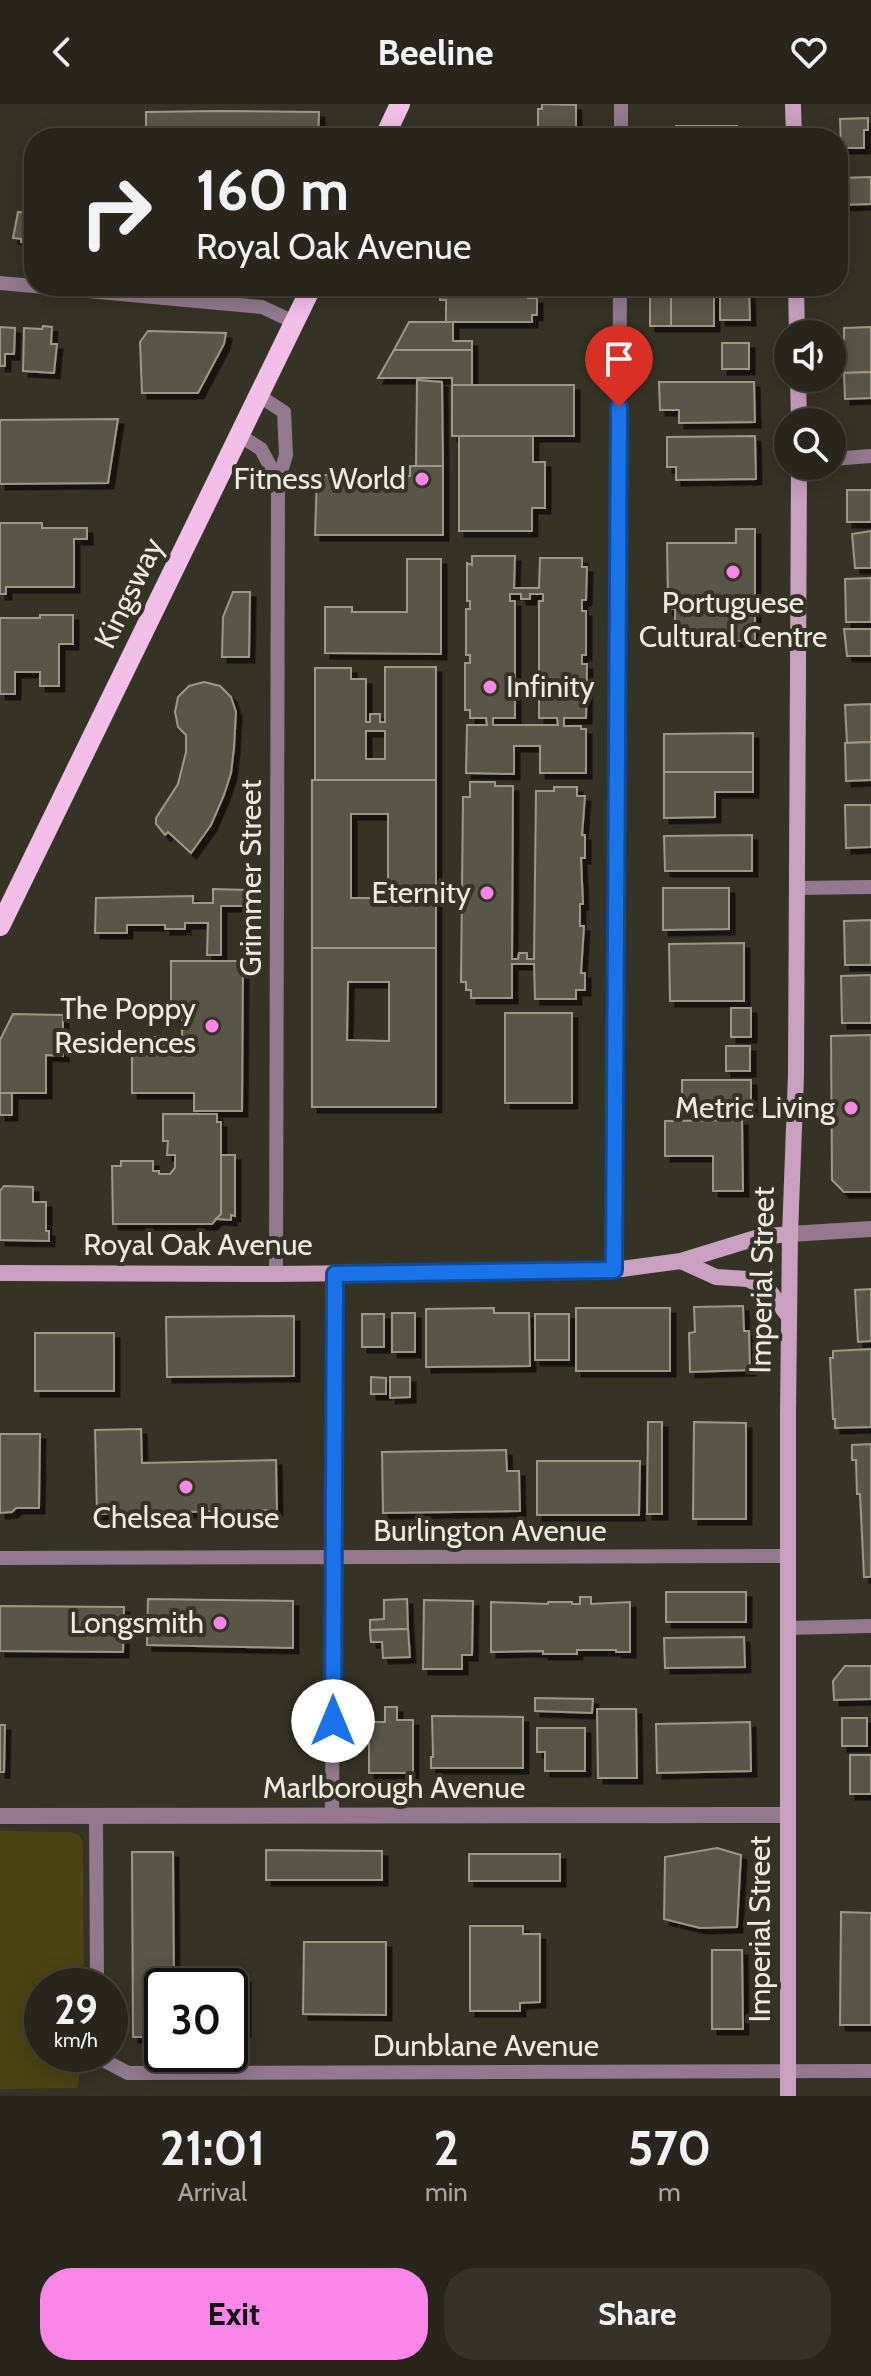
<!DOCTYPE html>
<style>
:root{--surface:#28261c;--page:#343229;--text:#f1f3f6;--muted:#a5a5a3;--line:#44433b;--accent:#fa87e7}
body{margin:0;font-family:Cabin,sans-serif;background:var(--page);color:var(--text);height:100vh;display:flex;flex-direction:column;font-size:30px;white-space:nowrap}
*{box-sizing:border-box;margin:0}
p{font-size:26px;color:var(--muted)}
.icon{flex:none;width:44px;height:44px;fill:none;stroke:currentColor;stroke-width:2;stroke-linecap:round;stroke-linejoin:round}
.map{position:relative;height:1992px;overflow:hidden}
.sheet{display:flex;flex-direction:column;background:var(--surface);flex:1}
.sheet>*{flex:none}
.banner{position:absolute;left:24px;top:24px;width:824px;height:168px;border-radius:32px;box-shadow:0 4px 20px #0003,0 0 0 2px var(--line);background:#28261c;color:var(--text);overflow:hidden}
.controls{position:absolute;left:774px;top:216px;display:grid;gap:16px}
.controls a{display:grid;place-items:center;width:72px;height:72px;border-radius:50%;background:var(--surface);box-shadow:0 4px 20px #0003,0 0 0 2px var(--line);font-size:40px}
.speed{position:absolute;left:24px;top:1864px;display:flex;gap:16px;font-size:40px;font-weight:700;text-align:center}
.speed>*{display:grid;place-content:center;width:104px;height:104px;border-radius:50%;background:var(--surface);box-shadow:0 4px 20px #0003,0 0 0 2px var(--line);line-height:1}
.speed small{font-size:20px;font-weight:400}
.speed .limit{border:4px solid #111;border-radius:12px;background:#fff;color:#111}
.pin{position:absolute;display:grid;place-items:center;width:68px;height:68px;color:#fff;margin:-82px -34px;border-radius:50% 50% 50% 0;rotate:-45deg;box-shadow:0 0 8px #0007}
.pin .icon{rotate:45deg}
.me{position:absolute;width:88px;margin:-44px;rotate:0deg;stroke-linejoin:round;filter:drop-shadow(0 0 6px #0008)}
.turn{display:flex;align-items:center;gap:28px;height:168px;padding:0 40px;font-size:36px}
.turn .icon{width:104px;height:104px;stroke-width:2.5}
.turn b{display:block;font-size:56px;line-height:68px}
.eta{display:flex;justify-content:space-evenly;align-items:center;height:136px;text-align:center}
.eta b{font-size:48px;font-weight:700;line-height:56px}
.primary-button{display:flex;gap:16px;margin-top:auto;padding:16px 40px}
.primary-button a{flex:1;height:92px;border-radius:32px;background:var(--accent);color:#111;font-size:32px;font-weight:700;line-height:92px;text-align:center}
.primary-button a+a{background:var(--page);color:var(--text)}
header{display:flex;justify-content:space-between;align-items:center;height:104px;padding:0 40px;background:var(--surface);font-size:36px;font-weight:700}
.map>svg:first-child{display:block}
.green{fill:#4b4314}
.building{fill:#585647;stroke:#9b9887;stroke-width:2;fill-rule:evenodd;filter:url(#shadow)}
.lines{fill:none;stroke-linecap:round;stroke-linejoin:round}
.minor{stroke:#92798d;stroke-width:14}
.tertiary{stroke:#92798d;stroke-width:16}
.secondary{stroke:#c9a0c0;stroke-width:16}
.primary{stroke:#f3bee8;stroke-width:20}
.route-casing{stroke:#114b97;stroke-width:20}
.route{stroke:#1a73e8;stroke-width:14}
.poi-dot{fill:#fa87e7;stroke:#353325;stroke-width:3}
.labels{text-anchor:middle;stroke-width:8;stroke-linejoin:round;paint-order:stroke}
.poi-label{font-size:30px;fill:#edece3;stroke:#353325;text-anchor:end}
.street-label{font-size:30px;fill:#edece3;stroke:#353325}
</style>
<header><svg class="icon" aria-label="back" viewBox="0 0 24 24"><path d="M15 5l-7 7 7 7"/></svg>Beeline<svg class="icon" aria-label="heart" viewBox="0 0 24 24"><path d="M12 20l-8-8c-3-5 5-10 8-4 3-6 11-1 8 4z"/></svg></header>
<div class="map">
<svg width="871" height="1992" viewBox="0 0 871 1992">
<defs>
<filter id="shadow"><feDropShadow dx="5.5" dy="5.5" stdDeviation="0" flood-color="#0009"/></filter>
</defs>
<rect width="100%" height="100%" fill="#353325"/>
<polygon class="green" points="0,1727 71,1728 79,1731 83,1738 84,1882 42,1882 42,1950 82,1950 78,1984 0,1985"/>
<g class="building">
<polygon points="542,0 576,1 576,34 538,34 538,5 542,5"/>
<polygon points="219,7 319,8 318,34 146,34 146,8"/>
<polygon points="868,14 868,26 864,26 864,44 841,44 840,15"/>
<polygon points="676,22 737,22 738,34 676,34"/>
<polygon points="871,73 871,100 841,101 841,74"/>
<polygon points="18,108 34,109 34,139 21,138 21,135 13,134"/>
<polygon points="461,182 528,182 528,194 537,194 537,211 532,211 532,218 446,218 446,196 440,196 440,187 461,186"/>
<polygon points="720,183 749,183 750,216 720,216"/>
<rect x="650" y="186" width="21" height="36"/>
<rect x="671" y="186" width="43" height="36"/>
<polygon points="409,218 453,218 453,237 472,237 472,246 394,246"/>
<polygon points="43,222 52,223 51,240 57,240 54,269 23,267 24,224 42,225"/>
<polygon points="0,223 15,224 14,250 5,250 5,262 0,262"/>
<polygon points="871,223 871,268 844,269 844,224"/>
<polygon points="148,227 226,229 224,240 198,289 142,289 140,238"/>
<rect x="722" y="239" width="27" height="26"/>
<polygon points="394,246 472,246 472,281 452,281 452,274 378,274"/>
<polygon points="871,268 871,294 845,295 844,269"/>
<polygon points="417,276 442,278 443,362 416,362"/>
<polygon points="659,278 754,278 755,318 679,319 679,306 660,306"/>
<rect x="452" y="281" width="122" height="51"/>
<polygon points="118,315 108,379 0,380 0,316"/>
<polygon points="459,332 533,332 533,358 545,358 545,404 532,404 532,427 459,427"/>
<polygon points="755,332 756,375 676,376 676,363 667,363 667,333"/>
<polygon points="410,362 443,362 443,431 315,431 317,371 410,372"/>
<rect x="847" y="386" width="24" height="32"/>
<polygon points="0,419 42,419 42,424 87,424 87,435 74,435 74,483 6,483 6,490 0,490"/>
<polygon points="736,425 755,425 755,498 668,498 667,439 736,439"/>
<polygon points="871,427 871,464 855,464 852,430"/>
<path d="M472,452H515L514,484H539L540,454H582V463H587L586,496H582V507H586V551H582V560H587L586,614H564V622H581V625H586V669H540V642H514V670L466,669L467,621H487L486,614H470V606H465V559H470V551H466V505H470V497H467V459L472,461ZM510,490H521V495H530V490H543V497H539V614H557L558,621H493V614H515V497H510Z"/>
<polygon points="407,455 441,455 441,550 325,549 325,503 352,503 352,508 407,508"/>
<polygon points="871,474 871,518 846,518 845,475"/>
<polygon points="233,488 250,488 249,553 222,553 223,513"/>
<polygon points="668,498 755,498 755,537 675,537 675,505 668,505"/>
<polygon points="40,511 73,511 73,540 59,540 59,582 40,582 40,568 15,568 15,590 0,590 0,514 40,514"/>
<polygon points="844,525 871,525 871,552 847,552"/>
<path d="M385,563H436V676H315V564H351V575H366V618H370V610H380V618H385ZM366,627H385V655H366Z"/>
<polygon points="204,578 220,582 231,593 236,608 234,644 231,669 224,691 211,721 191,749 168,728 165,731 156,720 156,714 178,680 186,648 186,631 178,623 175,608 178,593 189,582"/>
<polygon points="871,600 871,638 847,639 845,601"/>
<polygon points="753,629 753,668 664,668 664,630"/>
<polygon points="871,638 871,676 846,677 845,639"/>
<polygon points="664,668 753,668 753,688 715,688 715,713 664,714"/>
<path d="M312,676H436V844H312ZM351,710H388V794H351Z"/>
<polygon points="470,678 495,678 495,682 513,682 512,855 518,855 519,849 527,849 527,855 534,855 536,687 554,687 554,683 577,683 577,692 585,692 582,731 585,731 585,754 581,754 583,800 580,800 580,822 584,822 581,869 585,869 585,886 576,886 576,895 535,895 534,860 512,860 512,894 471,894 471,886 466,886 466,878 461,878 463,693 470,693"/>
<polygon points="845,701 871,701 871,743 846,744"/>
<polygon points="752,731 752,767 665,767 664,732"/>
<polygon points="663,784 729,784 729,825 663,826"/>
<polygon points="213,785 247,786 247,802 221,802 221,851 207,851 208,819 185,819 185,825 165,825 165,821 127,821 127,829 95,829 96,794 193,792 193,799 213,799"/>
<polygon points="871,816 871,861 845,861 844,817"/>
<polygon points="744,839 744,897 670,897 669,840"/>
<path d="M312,844H436V1003H312ZM348,878H389V937L347,936Z"/>
<polygon points="171,857 243,857 242,1007 194,1007 194,989 132,989 132,933 182,933 182,912 171,912"/>
<polygon points="871,871 871,919 842,919 841,872"/>
<rect x="731" y="904" width="20" height="29"/>
<rect x="505" y="909" width="67" height="90"/>
<polygon points="13,910 63,911 63,952 46,951 46,989 0,989 0,936"/>
<polygon points="871,931 871,1088 844,1088 832,1076 831,932"/>
<rect x="726" y="942" width="24" height="25"/>
<rect x="682" y="976" width="69" height="30"/>
<rect x="0" y="989" width="12" height="22"/>
<polygon points="163,1010 217,1010 217,1018 221,1018 221,1110 212,1120 113,1120 112,1062 121,1062 121,1057 153,1057 153,1067 159,1067 159,1070 170,1070 175,1064 175,1051 167,1051 168,1037 163,1037"/>
<polygon points="742,1016 743,1087 713,1087 713,1052 665,1052 665,1017"/>
<polygon points="221,1051 235,1051 235,1112 231,1111 231,1116 216,1115 221,1110"/>
<polygon points="4,1082 33,1083 33,1098 46,1098 46,1127 49,1127 49,1137 0,1136 0,1087"/>
<polygon points="871,1185 871,1237 858,1238 855,1186"/>
<polygon points="743,1202 744,1227 749,1227 750,1266 690,1268 689,1229 695,1228 694,1203"/>
<polygon points="494,1204 494,1209 529,1209 530,1262 426,1263 426,1205"/>
<rect x="576" y="1204" width="94" height="63"/>
<rect x="392" y="1209" width="23" height="39"/>
<rect x="362" y="1210" width="22" height="33"/>
<rect x="535" y="1210" width="34" height="46"/>
<polygon points="294,1212 294,1272 167,1273 166,1213"/>
<rect x="35" y="1229" width="79" height="58"/>
<polygon points="871,1245 871,1323 835,1324 835,1315 833,1315 830,1254 833,1254 833,1247"/>
<polygon points="371,1273 386,1274 386,1290 371,1290"/>
<polygon points="390,1273 410,1273 410,1293 390,1294"/>
<polygon points="648,1318 662,1318 662,1410 647,1410"/>
<polygon points="694,1318 746,1319 746,1415 693,1415"/>
<polygon points="141,1325 142,1359 276,1356 277,1406 97,1410 95,1326"/>
<polygon points="0,1330 40,1330 39,1404 16,1404 12,1408 0,1409"/>
<polygon points="871,1340 871,1473 864,1473 860,1390 857,1390 856,1356 852,1356 852,1341"/>
<polygon points="506,1346 507,1367 519,1367 520,1407 383,1409 382,1348"/>
<polygon points="537,1357 640,1357 639,1411 537,1411"/>
<rect x="666" y="1488" width="80" height="30"/>
<polygon points="580,1493 591,1493 591,1500 630,1498 630,1548 616,1548 616,1546 577,1546 577,1550 543,1550 543,1547 491,1548 491,1498 548,1500 548,1498 572,1498 572,1500 580,1500"/>
<polygon points="148,1495 293,1497 293,1544 147,1541"/>
<polygon points="407,1495 408,1525 370,1526 370,1516 384,1515 384,1496"/>
<polygon points="424,1496 473,1497 472,1551 462,1551 462,1565 423,1565"/>
<polygon points="0,1502 124,1503 123,1548 0,1547"/>
<polygon points="408,1525 410,1553 383,1554 382,1538 371,1538 370,1526"/>
<polygon points="744,1533 745,1563 665,1564 664,1534"/>
<polygon points="845,1562 871,1562 871,1595 834,1596 833,1577"/>
<polygon points="535,1594 593,1595 592,1609 535,1607"/>
<polygon points="385,1603 397,1603 397,1616 413,1616 413,1669 369,1669 369,1618 385,1618"/>
<polygon points="597,1605 636,1605 637,1674 598,1674"/>
<polygon points="432,1612 523,1613 523,1664 431,1664 431,1653 433,1653"/>
<rect x="842" y="1614" width="25" height="28"/>
<polygon points="750,1618 751,1667 657,1669 656,1620"/>
<polygon points="0,1621 5,1621 4,1668 0,1668"/>
<polygon points="537,1624 585,1624 585,1667 545,1667 545,1648 537,1648"/>
<rect x="850" y="1651" width="21" height="39"/>
<polygon points="717,1744 741,1751 737,1823 700,1824 664,1815 665,1753"/>
<polygon points="266,1746 382,1747 382,1776 266,1776"/>
<polygon points="132,1748 173,1748 174,1882 162,1882 162,1933 133,1933"/>
<rect x="469" y="1750" width="91" height="27"/>
<polygon points="841,1808 871,1809 871,1921 840,1921"/>
<polygon points="470,1822 523,1822 523,1830 540,1830 540,1898 520,1899 520,1907 470,1907"/>
<polygon points="304,1838 386,1838 386,1911 303,1910"/>
<polygon points="712,1846 742,1846 743,1925 712,1925"/>
<polygon points="206,1873 245,1873 245,1927 230,1927 230,1882 206,1882"/>
</g>
<g class="lines">
<g class="minor">
<polyline points="621,34 621,0"/>
<polyline points="0,179 262,203 294,218"/>
<polyline points="258,291 284,308 286,351 278,378 276,1170"/>
<polyline points="239,331 261,345 278,377"/>
<polyline points="832,355 871,352"/>
<polyline points="798,784 871,783"/>
<polyline points="614,1166 620,182"/>
<polyline points="0,1454 788,1452"/>
<polyline points="788,1524 871,1522"/>
<polyline points="96,1712 97,1882"/>
<polyline points="332,1712 335,1170"/>
<polyline points="103,1950 105,1957 128,1969 871,1967"/>
</g>
<g class="tertiary">
<polyline points="790,1130 871,1125"/>
<polyline points="0,1712 788,1711"/>
</g>
<g class="secondary">
<polyline points="793,0 794,34"/>
<polyline points="796,182 797,230"/>
<polyline points="798,274 799,318"/>
<polyline points="681,1157 716,1173 748,1175 758,1180 771,1189 789,1213"/>
<polyline points="0,1169 276,1170 614,1166 681,1157 759,1133 790,1130"/>
<polyline points="788,1992 788,1309 790,1130 796,971 799,362"/>
</g>
<g class="primary">
<polyline points="384,34 400,0"/>
<polyline points="0,822 312,182"/>
</g>
</g>
<g class="lines">
<defs>
<polyline id="route" points="333,1617 335,1170 614,1166 619,303"/>
</defs>
<use href="#route" class="route-casing"/>
<use href="#route" class="route"/>
</g>
<g class="poi-dot">
<circle cx="422" cy="375" r="8"/>
<circle cx="733" cy="468" r="8"/>
<circle cx="490" cy="583" r="8"/>
<circle cx="487" cy="789" r="8"/>
<circle cx="212" cy="922" r="8"/>
<circle cx="851" cy="1004" r="8"/>
<circle cx="186" cy="1383" r="8"/>
<circle cx="220" cy="1519" r="8"/>
</g>
<g class="labels">
<g class="poi-label">
<text x="406" y="385">Fitness World</text>
<text x="733" y="509" text-anchor="middle">Portuguese<tspan x="733" dy="34">Cultural Centre</tspan></text>
<text x="506" y="593" text-anchor="start">Infinity</text>
<text x="471" y="799">Eternity</text>
<text x="196" y="915">The Poppy<tspan x="196" dy="34">Residences</tspan></text>
<text x="835" y="1014">Metric Living</text>
<text x="186" y="1424" text-anchor="middle">Chelsea House</text>
<text x="204" y="1529">Longsmith</text>
</g>
<g class="street-label">
<text transform="translate(129 489) rotate(-64)" y="10">Kingsway</text>
<text transform="translate(251 774) rotate(-90)" y="10">Grimmer Street</text>
<text x="198" y="1151">Royal Oak Avenue</text>
<text transform="translate(762 1176) rotate(-89)" y="10">Imperial Street</text>
<text x="490" y="1437">Burlington Avenue</text>
<text x="394" y="1694">Marlborough Avenue</text>
<text transform="translate(760 1825) rotate(-90)" y="10">Imperial Street</text>
<text x="486" y="1952">Dunblane Avenue</text>
</g>
</g>
</svg>
<div class="controls">
<a><svg class="icon" aria-label="sound" viewBox="0 0 24 24"><path d="M4 9h4l5-4v14l-5-4H4zM17 9q2 3 0 6"/></svg></a>
<a><svg class="icon" aria-label="search" viewBox="0 0 24 24"><circle cx="10" cy="10" r="6"/><path d="M15 15l6 6"/></svg></a>
</div>
<div class="speed"><div>29<small>km/h</small></div><div class="limit">30</div></div>
<div class="pin" style="left:619px;top:303px;background:#d93025"><svg class="icon" aria-label="arrive" viewBox="0 0 24 24"><path d="M6 21V4h12l-3 4 3 4H6"/></svg></div>
<svg class="me" style="left:333px;top:1617px" viewBox="-20 -20 40 40"><circle r="19" fill="#fff"/><path d="M0-13L10 11 0 6-10 11z" fill="#1a73e8"/></svg>
<div class="banner">
<div class="turn"><svg class="icon" aria-label="right" viewBox="0 0 24 24"><path d="M7 20v-9h11M14 6l5 5-5 5"/></svg><div><b>160 m</b>Royal Oak Avenue</div></div>
</div>
</div>
<section class="sheet">
<div class="eta">
<div><b>21:01</b><p>Arrival</p></div>
<div><b>2</b><p>min</p></div>
<div><b>570</b><p>m</p></div>
</div>
<div class="primary-button"><a>Exit</a><a>Share</a></div>
</section>
